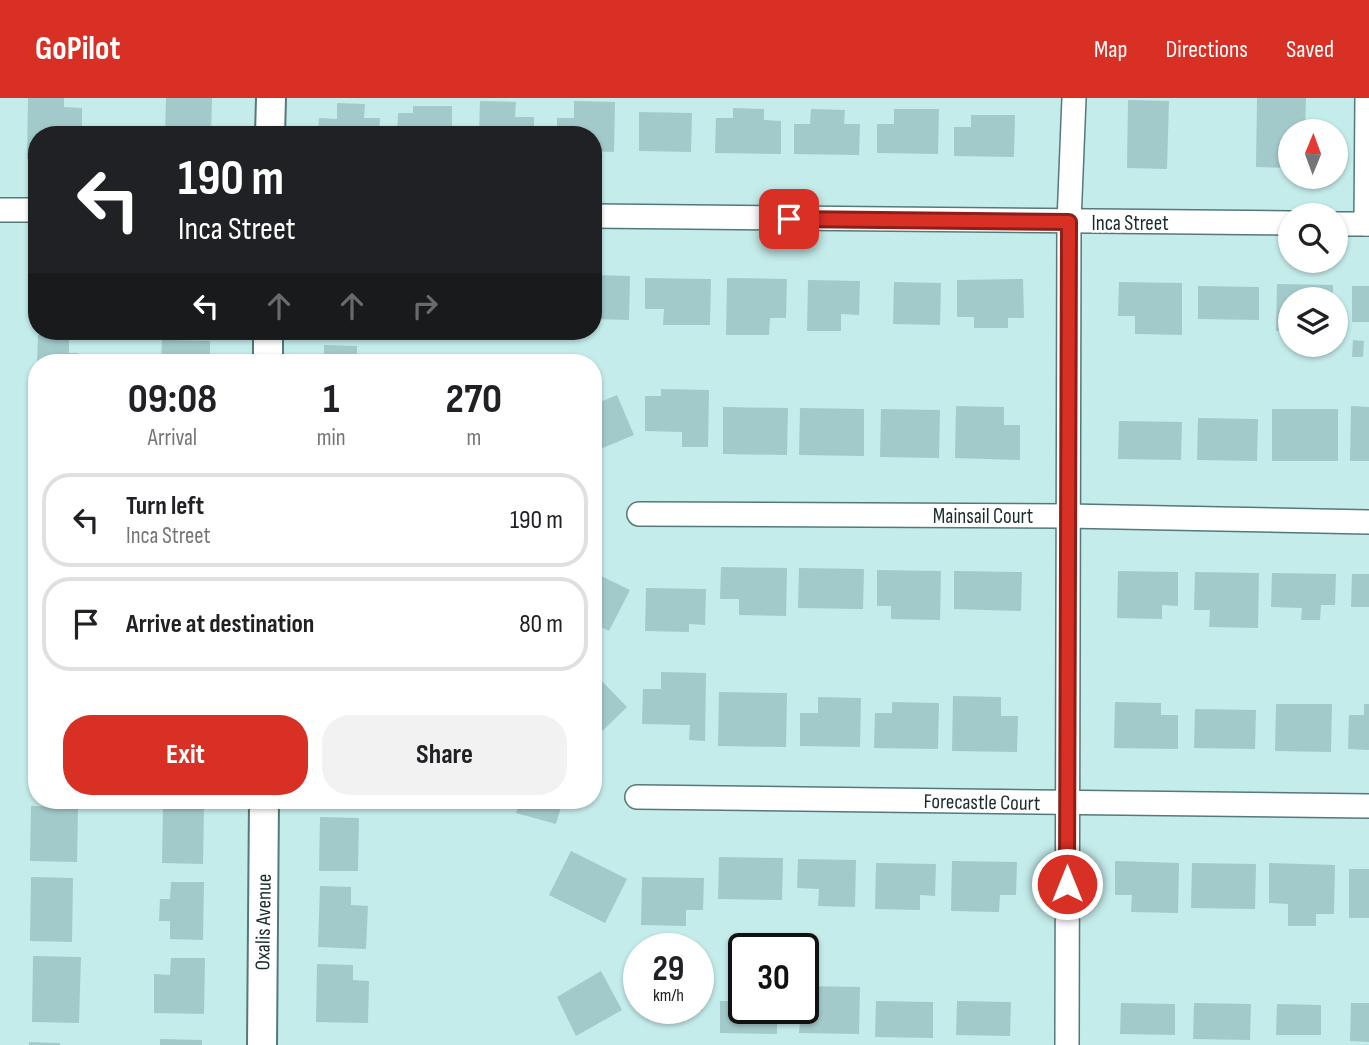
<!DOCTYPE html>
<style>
:root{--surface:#fff;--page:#f2f2f2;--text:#202124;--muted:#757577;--line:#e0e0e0;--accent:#d93025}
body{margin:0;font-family:"Sofia Sans Condensed",sans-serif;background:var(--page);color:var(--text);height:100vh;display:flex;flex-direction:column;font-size:26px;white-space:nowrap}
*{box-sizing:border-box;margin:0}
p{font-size:23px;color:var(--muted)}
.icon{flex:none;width:38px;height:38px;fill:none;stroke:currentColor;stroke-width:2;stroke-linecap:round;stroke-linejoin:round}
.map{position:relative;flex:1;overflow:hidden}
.drawer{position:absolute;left:28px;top:256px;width:574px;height:455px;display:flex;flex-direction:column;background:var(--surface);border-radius:28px;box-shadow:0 2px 5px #0004}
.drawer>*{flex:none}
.banner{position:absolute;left:28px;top:28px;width:574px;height:214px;border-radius:28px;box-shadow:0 2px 5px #0004;background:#202124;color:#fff;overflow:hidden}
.needle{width:46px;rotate:1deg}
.tools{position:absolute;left:1278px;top:21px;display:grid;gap:14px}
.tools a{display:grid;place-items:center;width:70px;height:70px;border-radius:50%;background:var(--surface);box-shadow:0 2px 5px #0004;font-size:35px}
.speed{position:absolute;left:623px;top:835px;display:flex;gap:14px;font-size:35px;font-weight:700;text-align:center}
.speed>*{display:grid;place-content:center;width:91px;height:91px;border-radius:50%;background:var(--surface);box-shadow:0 2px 5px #0004;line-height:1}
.speed small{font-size:18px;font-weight:400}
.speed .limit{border:4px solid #111;border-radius:10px;background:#fff;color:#111}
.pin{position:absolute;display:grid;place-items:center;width:60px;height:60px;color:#fff;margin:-30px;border-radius:14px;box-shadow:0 4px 10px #0006}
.me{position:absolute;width:77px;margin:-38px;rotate:0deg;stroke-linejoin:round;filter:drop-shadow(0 0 5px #0008)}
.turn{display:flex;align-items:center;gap:24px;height:147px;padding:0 35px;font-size:32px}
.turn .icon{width:91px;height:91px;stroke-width:2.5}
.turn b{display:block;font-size:49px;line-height:60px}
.lanes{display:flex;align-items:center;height:66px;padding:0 35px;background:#0003;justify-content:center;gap:35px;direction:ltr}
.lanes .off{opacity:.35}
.eta{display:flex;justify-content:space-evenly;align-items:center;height:119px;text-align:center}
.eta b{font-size:42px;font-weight:700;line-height:49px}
.action{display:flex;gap:14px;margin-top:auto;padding:14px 35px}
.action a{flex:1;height:80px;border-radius:28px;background:var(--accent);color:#fff;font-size:28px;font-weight:700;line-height:80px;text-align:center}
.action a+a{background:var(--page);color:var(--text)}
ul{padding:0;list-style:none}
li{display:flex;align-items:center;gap:21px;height:94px;margin:0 14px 10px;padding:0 21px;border:4px solid var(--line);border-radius:28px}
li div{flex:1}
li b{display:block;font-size:26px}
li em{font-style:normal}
header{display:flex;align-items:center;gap:42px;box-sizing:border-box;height:98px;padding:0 35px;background:var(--accent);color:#fff}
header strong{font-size:33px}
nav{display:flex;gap:38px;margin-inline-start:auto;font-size:24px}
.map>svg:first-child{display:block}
.building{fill:#a3caca}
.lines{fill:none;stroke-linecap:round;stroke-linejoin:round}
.minor-casing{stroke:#547978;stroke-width:26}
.tertiary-casing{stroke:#547978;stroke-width:32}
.minor{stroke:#fff;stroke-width:23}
.tertiary{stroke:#fff;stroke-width:28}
.route-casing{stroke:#8d1f18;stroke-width:18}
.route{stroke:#d93025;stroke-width:12}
.labels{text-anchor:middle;stroke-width:5;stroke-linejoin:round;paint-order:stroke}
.street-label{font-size:21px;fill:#1a2a2a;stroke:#fff}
</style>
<header>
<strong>GoPilot</strong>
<nav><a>Map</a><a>Directions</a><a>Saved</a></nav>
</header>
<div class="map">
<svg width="1369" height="947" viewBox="0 0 1369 947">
<rect width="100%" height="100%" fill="#c4eceb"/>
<g class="building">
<polygon points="28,0 64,0 64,9 82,10 82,37 37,37 37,61 27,61"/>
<polygon points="166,0 212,0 211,37 165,37"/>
<polygon points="1257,0 1306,0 1305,33 1290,33 1290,70 1256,69"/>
<polygon points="1128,2 1169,3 1167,71 1127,70"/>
<polygon points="480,3 516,4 515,19 534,19 534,37 479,37"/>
<polygon points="574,3 615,4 614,54 593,53 593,37 557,37 557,20 574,20"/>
<polygon points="337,5 365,6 364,20 380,20 379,37 318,37 319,20 337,21"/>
<polygon points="413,8 452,8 452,37 397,37 398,15 413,15"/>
<polygon points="733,10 764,11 764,22 781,23 781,56 715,55 716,20 733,20"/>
<polygon points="811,11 845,12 844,26 860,26 859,57 794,56 794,26 810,26"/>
<polygon points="894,11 939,11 938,56 877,55 877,26 894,26"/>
<polygon points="639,14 692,15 691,54 639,53"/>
<polygon points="971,17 1015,17 1014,59 954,58 954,29 971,29"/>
<polygon points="593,177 630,178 629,222 593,221"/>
<polygon points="645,180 711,181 710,227 663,227 664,211 645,211"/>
<polygon points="727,180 787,181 786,220 770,220 769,237 726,237"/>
<polygon points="1023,181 1024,220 1008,220 1008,230 974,230 974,219 957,219 957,182"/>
<polygon points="808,182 860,183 859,217 841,216 841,233 807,233"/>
<polygon points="894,184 941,185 940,227 893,226"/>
<polygon points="1119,184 1182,185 1182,237 1135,236 1135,218 1118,218"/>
<polygon points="1277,186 1333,187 1333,201 1290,201 1290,233 1276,233"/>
<polygon points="1198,188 1259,189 1259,222 1198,221"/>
<rect x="1352" y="188" width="17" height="36"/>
<polygon points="38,237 69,238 69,255 78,255 78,264 37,264"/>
<polygon points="162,242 210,243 210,264 161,264"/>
<polygon points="1353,242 1364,243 1363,259 1352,259"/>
<polygon points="324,247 357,248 357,264 324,264"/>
<polygon points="661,291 709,292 708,349 682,349 682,334 645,333 645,298 661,298"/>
<polygon points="617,297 634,337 593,354 593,307"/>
<polygon points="956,308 1004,309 1004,327 1020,327 1020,362 955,360"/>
<polygon points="1351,308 1369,309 1369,363 1350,363"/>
<polygon points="723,309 788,310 787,357 723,356"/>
<polygon points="800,310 864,311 864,358 799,357"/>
<polygon points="881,311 940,312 939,360 880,359"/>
<rect x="1272" y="311" width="66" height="52"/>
<polygon points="1198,320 1258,321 1257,363 1197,362"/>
<polygon points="1119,323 1182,324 1181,362 1118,361"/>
<polygon points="721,469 787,470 786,518 739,517 739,501 720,501"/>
<polygon points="799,470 864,471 863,511 798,510"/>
<polygon points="877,472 941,473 940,522 891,521 891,508 877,508"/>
<polygon points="954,473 1022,474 1021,513 954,511"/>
<polygon points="1118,473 1178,474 1178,508 1162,507 1162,521 1117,520"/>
<polygon points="593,474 630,492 609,533 593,525"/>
<polygon points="1195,474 1259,475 1258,530 1209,529 1210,512 1194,512"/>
<polygon points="1272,475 1336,476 1335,507 1321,507 1320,522 1301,522 1302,510 1271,509"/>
<polygon points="33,476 37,477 37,533 32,533"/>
<polygon points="1352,476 1369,476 1369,509 1351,509"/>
<polygon points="646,490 706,491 705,527 689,526 689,534 645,533"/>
<polygon points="34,548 37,548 37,605 33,605"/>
<polygon points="661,574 706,575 705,643 689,642 690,627 642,626 643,591 661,591"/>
<polygon points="595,576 627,609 593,642 593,578"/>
<polygon points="719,594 787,595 786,649 718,648"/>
<polygon points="953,598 1001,599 1001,618 1018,618 1017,654 952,653"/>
<polygon points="818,599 861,600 860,649 800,648 800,615 818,615"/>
<polygon points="892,604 939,605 938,651 874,650 875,615 892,615"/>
<polygon points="1115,604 1161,605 1161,617 1178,617 1178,651 1114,650"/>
<polygon points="1276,606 1332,606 1331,654 1275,653"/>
<polygon points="1364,606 1369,606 1369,652 1348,651 1349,617 1364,617"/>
<polygon points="1195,611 1256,612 1255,651 1194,650"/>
<polygon points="32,626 37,626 37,680 31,680"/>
<polygon points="520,702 563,702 556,726 516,715"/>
<polygon points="31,708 78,709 77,764 30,763"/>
<polygon points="163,709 204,710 203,766 162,765"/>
<polygon points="320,719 359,720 358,773 319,773"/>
<polygon points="571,753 627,781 605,825 549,797"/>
<polygon points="719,759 783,760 782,802 718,801"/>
<polygon points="798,761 856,762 855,809 818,808 819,791 797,790"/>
<polygon points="952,763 1017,764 1016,797 1000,797 999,814 951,813"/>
<polygon points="1115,763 1179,765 1178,815 1131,814 1132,797 1115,797"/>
<polygon points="876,765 936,766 935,798 920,797 920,812 875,811"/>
<polygon points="1192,765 1256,766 1255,811 1191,810"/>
<polygon points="1269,765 1335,767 1334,816 1316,816 1316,828 1288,828 1288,806 1269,805"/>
<rect x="1349" y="771" width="20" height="49"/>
<polygon points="31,779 73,780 72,844 30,843"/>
<polygon points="642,779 704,780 703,812 686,812 686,828 641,827"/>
<polygon points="171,784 204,784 203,842 170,841 170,823 159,823 160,801 170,801"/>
<polygon points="320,788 351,789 351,807 368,808 366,851 318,849"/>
<polygon points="33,858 81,859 79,925 32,924"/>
<polygon points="171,860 205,860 204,916 154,915 154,876 170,877"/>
<polygon points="317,866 353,867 353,882 369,883 368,925 316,924"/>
<polygon points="601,873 622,912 576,938 557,899"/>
<polygon points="698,879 703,879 702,913 690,912 698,910"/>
<polygon points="803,888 860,889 859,936 799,935"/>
<polygon points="720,903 744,903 744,910 777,910 777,936 720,935"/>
<polygon points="876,903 933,904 933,940 875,939"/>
<polygon points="957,903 1011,904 1010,938 956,937"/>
<polygon points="1121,905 1175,906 1175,937 1120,936"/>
<polygon points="1194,905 1251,906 1250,942 1193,941"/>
<polygon points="1351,905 1369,905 1369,944 1350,943"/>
<polygon points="1277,906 1321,907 1321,937 1276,937"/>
<polygon points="160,941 202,942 202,947 160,947"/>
<polygon points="29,944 60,945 60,947 29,947"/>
</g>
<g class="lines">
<defs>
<g id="minor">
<polyline points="0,112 37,112"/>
<polyline points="593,118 1290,125"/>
<polyline points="1335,126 1369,126"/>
<polyline points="1366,126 1367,0"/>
<polyline points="639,416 1067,418 1369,424"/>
<polyline points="637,699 1369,708"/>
<polyline points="1067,947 1069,124 1074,0"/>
</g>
<g id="tertiary">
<polyline points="270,37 271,0"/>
<polyline points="268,264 268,233"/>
<polyline points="262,947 264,702"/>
</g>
</defs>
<use href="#minor" class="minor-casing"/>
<use href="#tertiary" class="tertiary-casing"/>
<use href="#minor" class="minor"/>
<use href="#tertiary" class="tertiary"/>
</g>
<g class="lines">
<defs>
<polyline id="route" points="789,121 1069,124 1067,786"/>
</defs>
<use href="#route" class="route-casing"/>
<use href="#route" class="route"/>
</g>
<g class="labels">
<g class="street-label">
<text x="1130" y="132">Inca Street</text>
<text x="983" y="425">Mainsail Court</text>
<text transform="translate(982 704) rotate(1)" y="7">Forecastle Court</text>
<text transform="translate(263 824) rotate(-89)" y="7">Oxalis Avenue</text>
</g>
</g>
</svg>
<div class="tools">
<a><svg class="needle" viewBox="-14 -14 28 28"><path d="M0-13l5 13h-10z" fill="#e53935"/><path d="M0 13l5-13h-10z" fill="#757577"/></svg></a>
<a><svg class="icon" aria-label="search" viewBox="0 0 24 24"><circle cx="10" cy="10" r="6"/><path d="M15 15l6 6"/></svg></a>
<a><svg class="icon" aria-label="layers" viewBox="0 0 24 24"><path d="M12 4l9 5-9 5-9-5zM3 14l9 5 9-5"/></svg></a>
</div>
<div class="speed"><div>29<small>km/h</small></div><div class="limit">30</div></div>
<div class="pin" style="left:789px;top:121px;background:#d93025"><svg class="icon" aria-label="arrive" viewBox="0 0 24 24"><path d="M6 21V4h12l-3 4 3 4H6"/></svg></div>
<svg class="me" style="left:1067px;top:786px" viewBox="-20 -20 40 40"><circle r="17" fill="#d93025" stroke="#fff" stroke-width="3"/><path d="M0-11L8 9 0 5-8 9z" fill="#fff"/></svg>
<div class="banner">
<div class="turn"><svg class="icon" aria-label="left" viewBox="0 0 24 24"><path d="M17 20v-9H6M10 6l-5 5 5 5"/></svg><div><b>190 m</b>Inca Street</div></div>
<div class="lanes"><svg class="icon" aria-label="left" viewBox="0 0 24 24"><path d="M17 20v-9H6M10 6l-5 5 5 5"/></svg><svg class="icon off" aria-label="ahead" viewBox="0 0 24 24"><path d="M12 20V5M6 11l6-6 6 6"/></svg><svg class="icon off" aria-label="ahead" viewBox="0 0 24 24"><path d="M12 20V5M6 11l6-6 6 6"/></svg><svg class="icon off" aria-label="right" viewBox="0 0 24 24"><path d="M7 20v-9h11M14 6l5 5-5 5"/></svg></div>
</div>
<section class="drawer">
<div class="eta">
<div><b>09:08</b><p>Arrival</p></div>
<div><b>1</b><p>min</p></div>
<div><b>270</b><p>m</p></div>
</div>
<ul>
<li><svg class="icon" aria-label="left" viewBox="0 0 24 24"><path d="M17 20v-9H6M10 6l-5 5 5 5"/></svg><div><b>Turn left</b><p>Inca Street</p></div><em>190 m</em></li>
<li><svg class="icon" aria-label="arrive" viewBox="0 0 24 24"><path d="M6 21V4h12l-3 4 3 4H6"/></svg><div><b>Arrive at destination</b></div><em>80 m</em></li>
</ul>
<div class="action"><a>Exit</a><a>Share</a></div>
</section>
</div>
